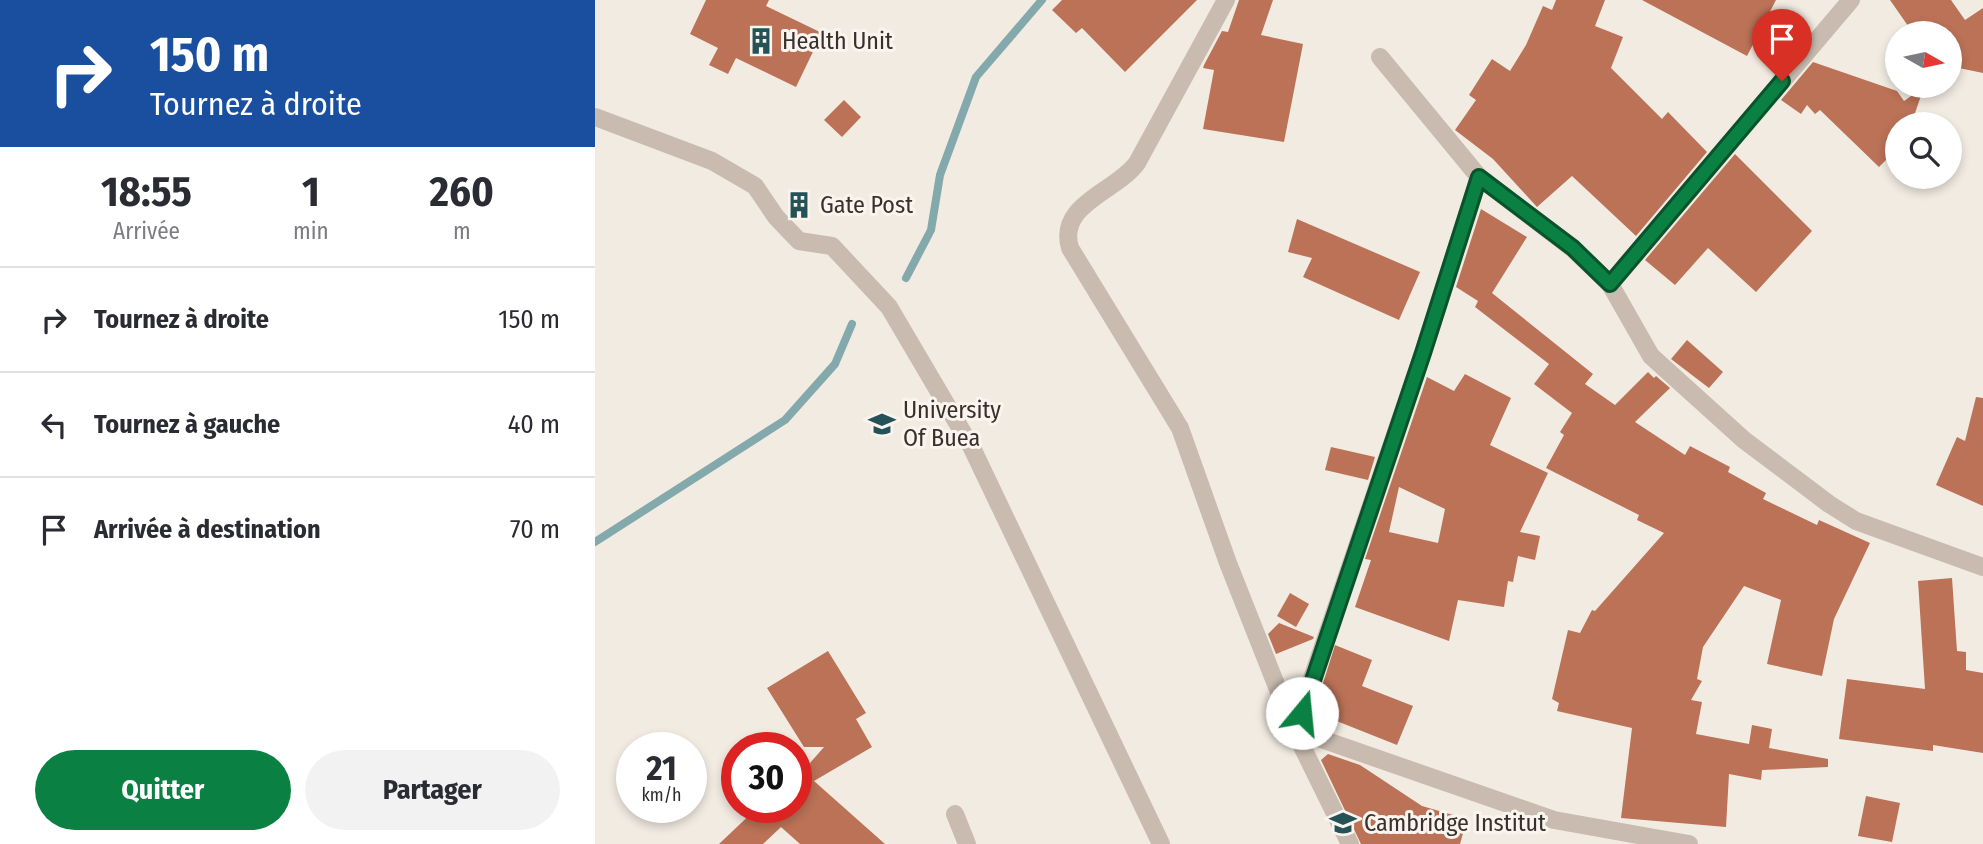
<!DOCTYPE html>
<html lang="fr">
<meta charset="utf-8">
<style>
:root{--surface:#fff;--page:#f2f2f3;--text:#2b2b33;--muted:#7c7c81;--line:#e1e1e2;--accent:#0b8043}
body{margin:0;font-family:"Fira Sans Condensed",sans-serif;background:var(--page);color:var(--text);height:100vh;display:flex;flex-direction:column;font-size:26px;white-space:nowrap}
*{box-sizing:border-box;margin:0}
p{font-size:23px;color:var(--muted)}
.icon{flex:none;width:38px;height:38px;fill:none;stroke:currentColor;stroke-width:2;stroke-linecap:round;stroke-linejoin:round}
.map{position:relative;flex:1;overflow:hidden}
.side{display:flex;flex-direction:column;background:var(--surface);width:595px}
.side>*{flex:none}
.banner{background:#1a4fa0;color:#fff;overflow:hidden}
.needle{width:46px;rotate:99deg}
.buttons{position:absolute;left:1290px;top:21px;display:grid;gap:14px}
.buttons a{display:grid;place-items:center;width:77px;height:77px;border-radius:50%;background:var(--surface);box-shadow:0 4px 10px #0003;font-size:35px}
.speed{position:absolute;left:21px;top:732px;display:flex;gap:14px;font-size:35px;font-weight:700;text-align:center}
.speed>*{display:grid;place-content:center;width:91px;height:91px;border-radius:50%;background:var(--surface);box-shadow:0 4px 10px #0003;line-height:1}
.speed small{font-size:18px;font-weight:400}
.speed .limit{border:10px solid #d22;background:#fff;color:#111}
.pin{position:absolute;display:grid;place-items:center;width:60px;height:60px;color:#fff;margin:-72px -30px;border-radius:50% 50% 50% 0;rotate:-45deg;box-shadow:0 0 7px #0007}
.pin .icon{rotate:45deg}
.me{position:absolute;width:77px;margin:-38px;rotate:17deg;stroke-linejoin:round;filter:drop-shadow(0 0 5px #0008)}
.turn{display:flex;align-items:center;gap:24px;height:147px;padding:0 35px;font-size:32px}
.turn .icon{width:91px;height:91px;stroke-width:2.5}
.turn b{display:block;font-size:49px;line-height:60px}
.eta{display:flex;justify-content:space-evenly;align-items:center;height:119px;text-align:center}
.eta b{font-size:42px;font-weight:700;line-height:49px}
.cta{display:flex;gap:14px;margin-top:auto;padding:14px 35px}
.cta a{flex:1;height:80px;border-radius:42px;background:var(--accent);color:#fff;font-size:28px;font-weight:700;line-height:80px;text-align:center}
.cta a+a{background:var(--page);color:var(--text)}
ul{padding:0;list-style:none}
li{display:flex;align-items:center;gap:21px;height:105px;padding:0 35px;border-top:2px solid var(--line)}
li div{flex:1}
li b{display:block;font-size:26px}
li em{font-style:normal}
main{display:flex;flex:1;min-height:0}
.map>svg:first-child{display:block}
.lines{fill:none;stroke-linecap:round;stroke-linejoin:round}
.stream{stroke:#83a9ac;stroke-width:8}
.building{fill:#bb7257;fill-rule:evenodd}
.minor{stroke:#c9bbaf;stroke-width:18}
.route-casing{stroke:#07532c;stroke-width:18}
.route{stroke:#0b8043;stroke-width:12}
.labels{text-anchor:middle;stroke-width:6;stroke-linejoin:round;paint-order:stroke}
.poi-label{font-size:24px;fill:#39302c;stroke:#f9f5ee;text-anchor:start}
</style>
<main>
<section class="side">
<div class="banner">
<div class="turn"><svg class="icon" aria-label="right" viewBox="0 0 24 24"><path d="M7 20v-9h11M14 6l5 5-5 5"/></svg><div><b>150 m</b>Tournez à droite</div></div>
</div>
<div class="eta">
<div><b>18:55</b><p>Arrivée</p></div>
<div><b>1</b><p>min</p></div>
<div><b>260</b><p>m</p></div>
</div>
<ul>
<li><svg class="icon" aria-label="right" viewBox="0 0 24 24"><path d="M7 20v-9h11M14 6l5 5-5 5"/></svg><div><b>Tournez à droite</b></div><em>150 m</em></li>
<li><svg class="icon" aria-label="left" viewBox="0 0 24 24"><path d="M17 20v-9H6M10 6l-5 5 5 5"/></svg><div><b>Tournez à gauche</b></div><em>40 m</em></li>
<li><svg class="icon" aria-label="arrive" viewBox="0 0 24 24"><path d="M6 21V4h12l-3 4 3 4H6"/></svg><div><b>Arrivée à destination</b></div><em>70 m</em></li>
</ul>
<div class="cta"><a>Quitter</a><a>Partager</a></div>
</section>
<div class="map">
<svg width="1388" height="844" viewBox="0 0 1388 844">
<rect width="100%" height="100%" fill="#f2ebe2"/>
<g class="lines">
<g class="stream">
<polyline points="311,278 336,230 345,175 381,77 447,0"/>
<polyline points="0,542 190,420 240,364 257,324"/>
</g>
</g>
<g class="building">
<polygon points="111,0 174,0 171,6 227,33 201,87 141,58 133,74 114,65 123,48 95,34"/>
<polygon points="467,0 602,0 530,72 487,28 481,33 457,10"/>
<polygon points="644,0 678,0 666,35 708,44 689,142 608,129 619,70 608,68 609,65 627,31 633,32"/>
<polygon points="961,0 1010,0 1000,26 1028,37 1016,68 1067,119 1073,112 1112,152 1041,236 977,176 942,207 898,159 860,130 881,100 874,95 897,59 915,71 931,45 948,6 957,10"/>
<polygon points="1047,0 1181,0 1152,56"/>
<polygon points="1295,0 1356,0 1370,20 1388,8 1388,73 1354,66 1354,33 1318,33"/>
<polygon points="1218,62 1302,91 1309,101 1329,87 1319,116 1324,124 1302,124 1302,149 1284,167 1225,110 1220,114 1212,105 1206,114 1186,100"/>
<polygon points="249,100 266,117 247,137 229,120"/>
<polygon points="1140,154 1217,231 1161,292 1113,248 1080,285 1050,260"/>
<polygon points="886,209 932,237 897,293 998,374 990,384 1020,405 1053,372 1059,378 1061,376 1075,388 1040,422 1090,455 1095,446 1135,467 1133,472 1171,493 1168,499 1222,525 1224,520 1275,543 1239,619 1227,676 1172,664 1186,600 1149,586 1108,647 1102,679 1107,681 1096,700 1107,702 1101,734 1154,744 1157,725 1177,729 1174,748 1233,759 1233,767 1167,770 1166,780 1134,774 1131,827 1026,818 1037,728 962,711 964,703 957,699 973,630 985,633 997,610 1000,611 1069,533 1042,520 1044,515 951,468 969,435 965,432 977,413 939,384 954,364 880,307 883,301 861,287"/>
<polygon points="702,219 825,272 804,320 708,277 717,258 693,252"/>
<polygon points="1092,340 1128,372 1114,388 1076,359"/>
<path d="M870,374L916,398L895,445L953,473L925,532L945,536L940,560L923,556L918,582L913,581L909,607L863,600L854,641L760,607L776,560L770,559L832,377L859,391ZM804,487L850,509L843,543L794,532Z"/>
<polygon points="1381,397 1388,398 1388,506 1341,485 1362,437 1370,441"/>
<polygon points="736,447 780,457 773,480 730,470"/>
<polygon points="1357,578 1362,651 1371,652 1371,670 1388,673 1388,753 1338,745 1338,751 1244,739 1252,679 1330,689 1323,581"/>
<polygon points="695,593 714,604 701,627 682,616"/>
<polygon points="684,623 719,637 718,639 681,654 673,634"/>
<polygon points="740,645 777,660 767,686 818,706 802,745 719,712"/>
<polygon points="233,651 271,713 261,719 277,747 219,781 290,844 205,844 186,827 168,844 124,844 163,807 201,807 201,765 208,771 229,747 209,747 172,688"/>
<polygon points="733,754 765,765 827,806 872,819 865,844 766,844 726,760"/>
<polygon points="1271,796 1305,803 1297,842 1263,836"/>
</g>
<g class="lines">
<g class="minor">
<path d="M631,0L542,163C521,192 462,204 475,248L585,428L633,563L699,730L755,844"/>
<polyline points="785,57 884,177 977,248 1015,284 1056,356 1149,440 1234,504 1261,521 1388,567"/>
<polyline points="0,117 117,161 160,186 181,217 204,241 237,246 294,307 377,448 566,844"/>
<polyline points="1015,284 1256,0"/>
<polyline points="709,733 959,820 1094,844"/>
<polyline points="719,737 707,713 707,708 828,353 884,177"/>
<polyline points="360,814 372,844"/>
</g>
</g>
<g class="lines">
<defs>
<polyline id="route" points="707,713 828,353 884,177 978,248 1015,284 1187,81"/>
</defs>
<use href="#route" class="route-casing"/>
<use href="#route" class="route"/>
</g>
<defs>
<symbol id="building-bare" viewBox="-9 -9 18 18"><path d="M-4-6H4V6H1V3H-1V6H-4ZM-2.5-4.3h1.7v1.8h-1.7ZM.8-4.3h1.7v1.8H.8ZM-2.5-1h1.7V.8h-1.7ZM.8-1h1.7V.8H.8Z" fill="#255256" stroke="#f9f5ee" stroke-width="2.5" paint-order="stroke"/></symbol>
<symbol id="university-bare" viewBox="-9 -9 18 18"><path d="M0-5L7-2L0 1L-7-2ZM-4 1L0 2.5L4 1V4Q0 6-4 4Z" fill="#255256" stroke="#f9f5ee" stroke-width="2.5" paint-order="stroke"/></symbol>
<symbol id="school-bare" viewBox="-9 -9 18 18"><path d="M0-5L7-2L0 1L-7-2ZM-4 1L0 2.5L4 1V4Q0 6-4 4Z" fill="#255256" stroke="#f9f5ee" stroke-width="2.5" paint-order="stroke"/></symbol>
</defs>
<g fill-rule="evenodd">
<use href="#building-bare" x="147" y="22" width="38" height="38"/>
<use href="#building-bare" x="185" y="186" width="38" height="38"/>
<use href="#university-bare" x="268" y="405" width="38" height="38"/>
<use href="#school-bare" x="729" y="804" width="38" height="38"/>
</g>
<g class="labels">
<g class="poi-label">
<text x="187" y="49">Health Unit</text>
<text x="225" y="213">Gate Post</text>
<text x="308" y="418">University<tspan x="308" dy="28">Of Buea</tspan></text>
<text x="769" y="831">Cambridge Institut</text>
</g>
</g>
</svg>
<div class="buttons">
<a><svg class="needle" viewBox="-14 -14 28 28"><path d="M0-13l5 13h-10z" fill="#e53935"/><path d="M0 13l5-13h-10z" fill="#7c7c81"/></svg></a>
<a><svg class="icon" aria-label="search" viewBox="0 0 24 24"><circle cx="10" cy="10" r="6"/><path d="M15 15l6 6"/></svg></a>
</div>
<div class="speed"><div>21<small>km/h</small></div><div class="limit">30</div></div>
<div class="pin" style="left:1187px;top:81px;background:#d93025"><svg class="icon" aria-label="arrive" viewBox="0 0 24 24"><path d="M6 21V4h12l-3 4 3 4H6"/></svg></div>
<svg class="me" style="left:707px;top:713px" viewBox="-20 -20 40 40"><circle r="19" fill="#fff"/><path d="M0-13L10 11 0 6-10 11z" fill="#0b8043"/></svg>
</div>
</main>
